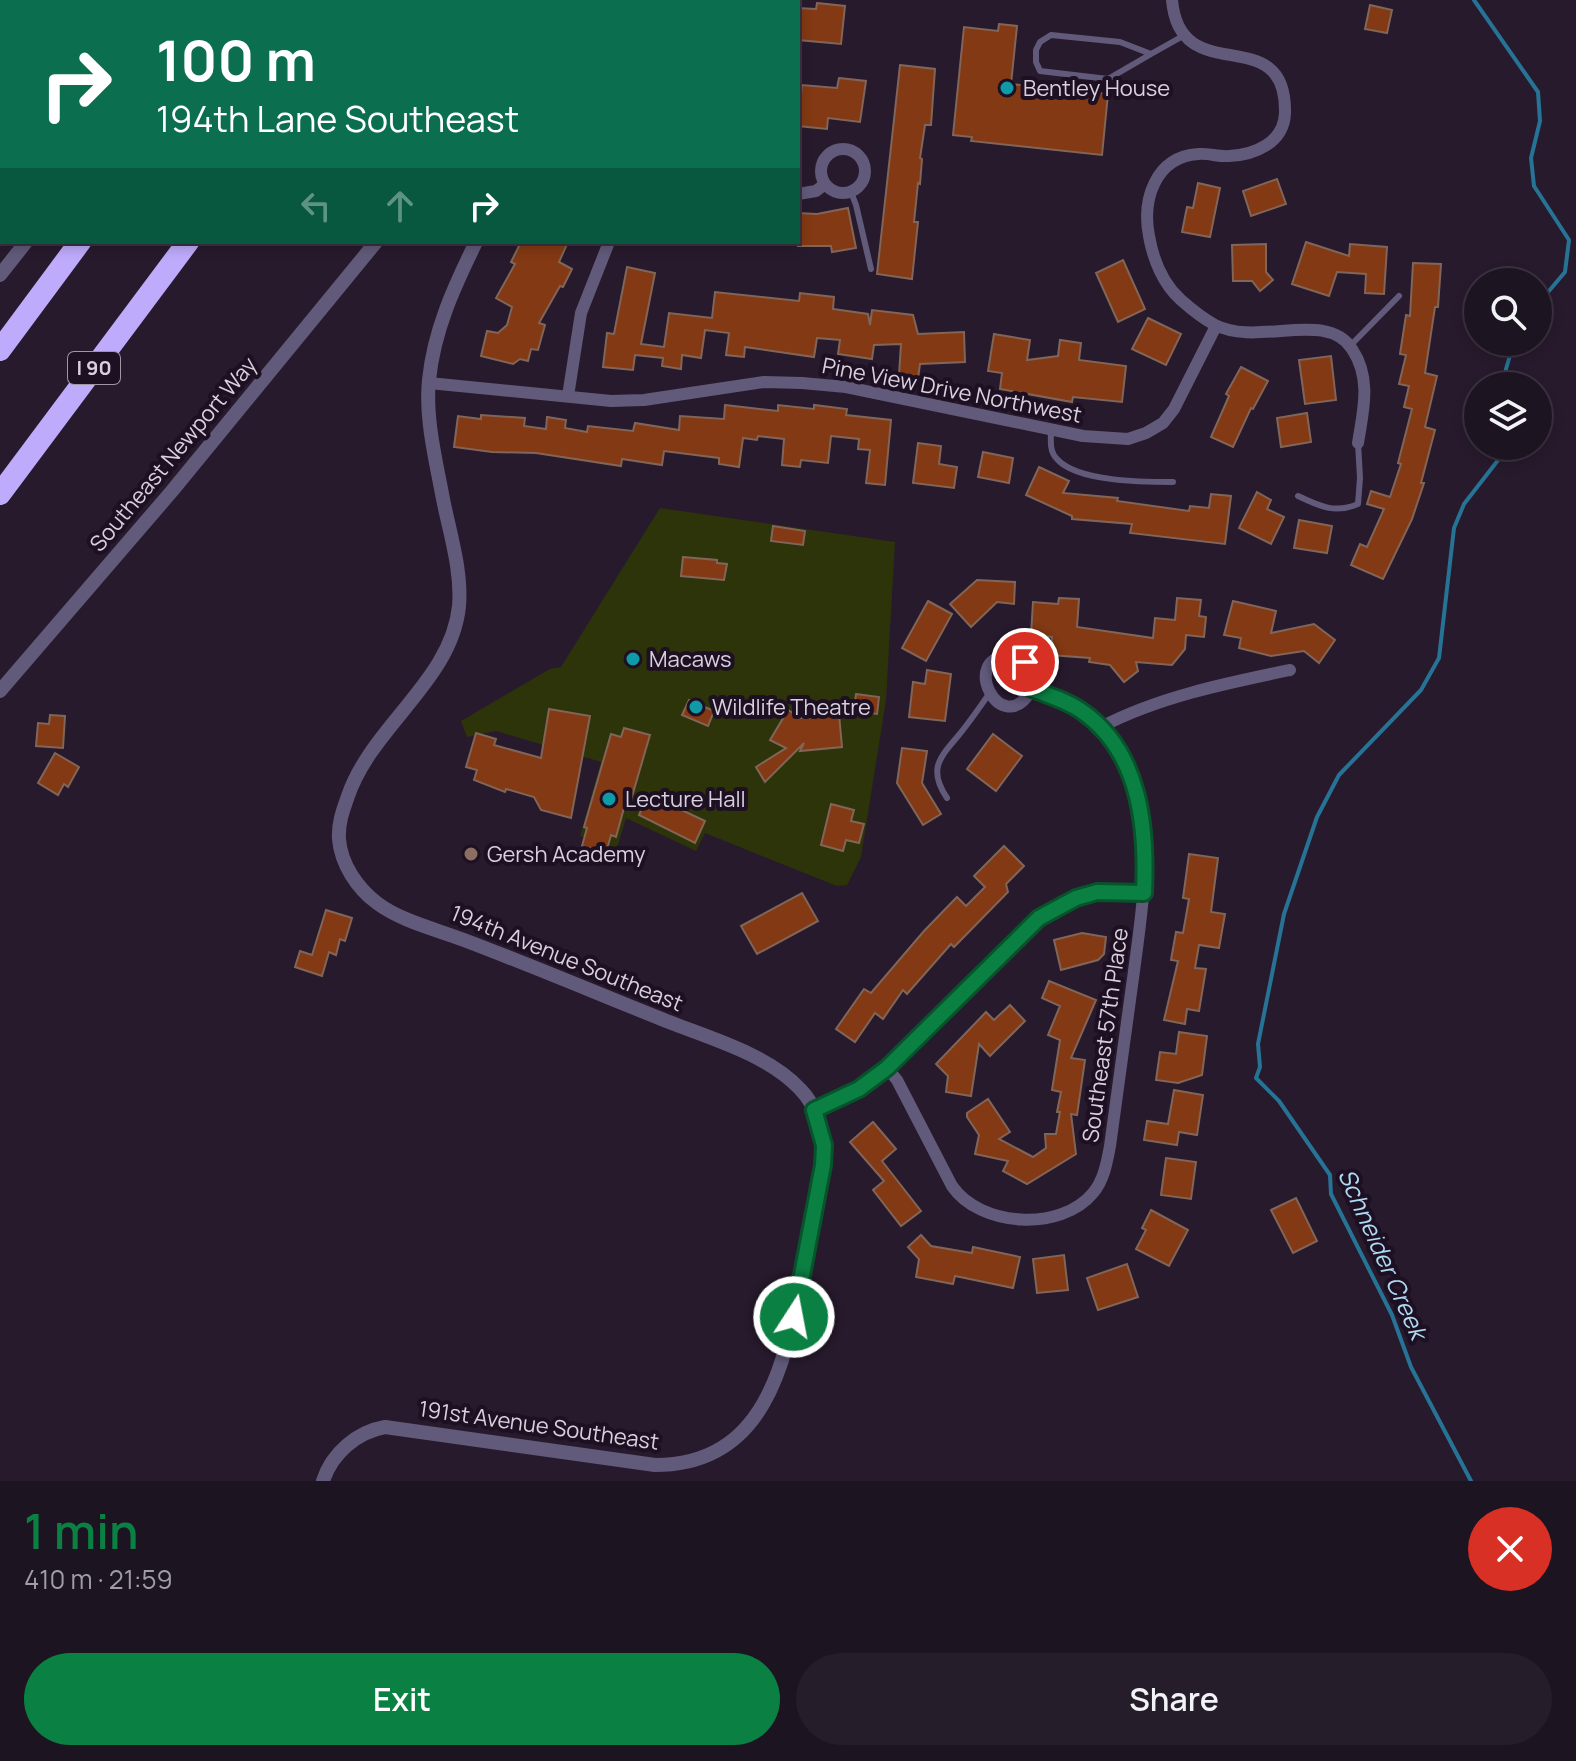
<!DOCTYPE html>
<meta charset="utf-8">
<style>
:root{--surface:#1d1422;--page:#251d2a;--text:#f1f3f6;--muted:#a09ea5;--line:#3b3340;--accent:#0b8043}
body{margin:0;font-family:Manrope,sans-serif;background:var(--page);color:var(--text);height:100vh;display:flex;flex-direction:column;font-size:30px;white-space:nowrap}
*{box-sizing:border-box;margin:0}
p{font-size:26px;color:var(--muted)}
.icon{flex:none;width:44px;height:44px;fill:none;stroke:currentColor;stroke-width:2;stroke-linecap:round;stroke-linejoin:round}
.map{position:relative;height:1481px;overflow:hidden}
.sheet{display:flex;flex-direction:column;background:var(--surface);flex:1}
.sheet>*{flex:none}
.top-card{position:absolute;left:0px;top:0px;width:800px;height:244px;box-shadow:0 4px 12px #0003,0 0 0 2px var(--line);background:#0b6e4f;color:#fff;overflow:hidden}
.fabs{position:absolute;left:1464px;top:268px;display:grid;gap:16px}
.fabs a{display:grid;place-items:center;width:88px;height:88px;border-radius:50%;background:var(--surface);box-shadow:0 4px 12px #0003,0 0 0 2px var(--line);font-size:40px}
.pin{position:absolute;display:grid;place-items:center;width:68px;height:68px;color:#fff;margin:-34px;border:4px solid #fff;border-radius:50%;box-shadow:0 2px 8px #0007}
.me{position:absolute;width:88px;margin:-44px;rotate:11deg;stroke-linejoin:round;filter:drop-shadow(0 0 6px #0008)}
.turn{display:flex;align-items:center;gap:28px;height:168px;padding:0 24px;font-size:36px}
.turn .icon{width:104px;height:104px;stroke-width:2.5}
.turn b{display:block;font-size:56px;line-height:68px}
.lanes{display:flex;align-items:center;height:76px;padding:0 24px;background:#0003;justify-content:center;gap:40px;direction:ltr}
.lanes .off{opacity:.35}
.round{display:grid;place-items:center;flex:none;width:84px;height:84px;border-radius:42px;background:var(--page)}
.headline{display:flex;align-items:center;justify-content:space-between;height:136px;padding:0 24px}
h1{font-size:48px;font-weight:600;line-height:60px;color:var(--accent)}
.cta{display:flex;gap:16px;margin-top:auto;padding:16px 24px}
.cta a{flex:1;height:92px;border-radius:48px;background:var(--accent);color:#fff;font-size:32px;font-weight:600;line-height:92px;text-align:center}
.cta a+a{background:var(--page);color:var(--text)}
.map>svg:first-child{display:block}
.green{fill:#2e3409}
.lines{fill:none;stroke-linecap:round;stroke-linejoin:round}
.stream{stroke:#267395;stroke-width:4}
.building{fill:#833913;stroke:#816558;stroke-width:2}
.service{stroke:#615a7a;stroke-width:6}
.minor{stroke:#615a7a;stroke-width:12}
.tertiary{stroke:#615a7a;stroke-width:14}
.motorway{stroke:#beabfb;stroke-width:22}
.route-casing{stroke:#07532c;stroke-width:20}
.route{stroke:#0b8043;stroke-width:14}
.culture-dot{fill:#0f9aa8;stroke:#1e1023;stroke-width:3}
.education-dot{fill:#8d6e63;stroke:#1e1023;stroke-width:3}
.labels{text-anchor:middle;stroke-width:8;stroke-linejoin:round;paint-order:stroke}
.shield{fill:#1e1023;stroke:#a196a5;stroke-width:2}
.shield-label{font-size:20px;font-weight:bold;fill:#d9d0dd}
.poi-label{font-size:22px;fill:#d9d0dd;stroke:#1e1023;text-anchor:start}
.street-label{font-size:22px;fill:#d9d0dd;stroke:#1e1023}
.water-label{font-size:24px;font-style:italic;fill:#aedbf3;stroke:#1e1023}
</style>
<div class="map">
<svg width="1576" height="1481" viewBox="0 0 1576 1481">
<rect width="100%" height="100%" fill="#271a2d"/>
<polygon class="green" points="660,508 895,542 886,700 861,857 847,885 837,886 705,833 696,851 626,818 617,848 580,836 601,762 496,731 467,737 461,721 550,669 561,667"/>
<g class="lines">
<g class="stream">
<polyline points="1474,0 1538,92 1540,121 1531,158 1534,186 1569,240 1565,272 1538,304"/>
<polyline points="1508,386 1506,369 1514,342"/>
<polyline points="1471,1481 1411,1367 1392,1315 1331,1194 1330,1175 1279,1101 1256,1078 1260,1067 1258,1044 1284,914 1317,817 1339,775 1421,690 1439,658 1454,528 1464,504 1509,446"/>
</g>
</g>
<g class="building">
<polygon points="817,3 845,6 841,44 798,40 798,8 816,9"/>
<polygon points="1370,5 1392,10 1387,33 1365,29"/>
<polygon points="999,24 1017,26 1011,84 1108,94 1102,155 971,141 972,137 953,135 964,27 998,31"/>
<polygon points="900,65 935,69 931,125 925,125 920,158 922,159 920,184 918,183 914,222 918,222 912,279 877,274"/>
<polygon points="839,78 866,81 860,122 828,118 827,129 798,126 802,85 837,88"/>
<polygon points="1277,179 1286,204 1251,216 1243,191"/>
<polygon points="1198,183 1220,188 1210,237 1182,232 1187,207 1193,208"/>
<polygon points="848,208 856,248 832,252 831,246 798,246 798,213 817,214"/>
<polygon points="521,242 568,242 559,262 572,269 563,287 560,286 539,323 545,325 538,350 531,349 528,361 520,359 513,364 481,356 487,331 498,333 507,325 512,307 496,298 515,264 511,262"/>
<polygon points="1306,242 1349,256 1350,244 1387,247 1384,294 1365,293 1366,274 1337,272 1329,296 1292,284"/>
<polygon points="1266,244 1266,272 1273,280 1260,291 1252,281 1233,281 1232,245"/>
<polygon points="1123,260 1145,309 1118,322 1096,273"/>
<polygon points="1413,263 1441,264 1438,307 1435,307 1425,373 1437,376 1425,427 1435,430 1421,483 1424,483 1412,519 1383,579 1351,565 1360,544 1367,547 1384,509 1367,504 1371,491 1390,497 1401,464 1398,463 1412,409 1404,407 1409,386 1399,384 1406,355 1400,354 1406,315 1410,316"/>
<polygon points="627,267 655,273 641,344 664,347 669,313 712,318 715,292 799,301 800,293 834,297 833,309 868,314 870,325 872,310 913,315 918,334 964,332 965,362 920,364 918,378 899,375 901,344 874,345 872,359 838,354 840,340 817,338 814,357 745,347 744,357 726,355 729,333 705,330 701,358 682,355 681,369 662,366 663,358 635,355 633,370 603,367 607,333 614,334"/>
<polygon points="1148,318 1181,334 1166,365 1132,349"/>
<polygon points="994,334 1030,340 1027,360 1058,356 1060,340 1081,343 1079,360 1126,366 1122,402 1073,397 1072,402 1000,389 1002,373 988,371"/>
<polygon points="1331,356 1336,400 1305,404 1299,360"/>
<polygon points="1241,367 1268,381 1253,409 1251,408 1233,447 1211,437 1229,396 1226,394"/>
<polygon points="725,405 778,411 778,405 814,409 814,405 847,409 846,415 891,420 885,485 866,483 870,450 858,449 859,439 831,436 828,463 801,460 800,467 782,465 784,439 758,436 757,440 743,438 739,467 719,464 719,458 664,451 662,465 622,459 621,466 536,453 492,452 454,447 458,416 481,419 481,415 525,418 524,426 546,429 547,417 566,420 565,428 587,432 588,426 633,431 635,423 679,430 680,416 724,419"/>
<polygon points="1307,413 1311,442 1281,447 1277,418"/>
<polygon points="918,443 941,446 939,464 957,467 954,488 913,483"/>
<polygon points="983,452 1013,458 1009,483 978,477"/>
<polygon points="1039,467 1069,481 1063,493 1118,498 1117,501 1189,511 1190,506 1209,508 1211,494 1231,496 1225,544 1130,533 1132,524 1072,519 1072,516 1026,495"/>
<polygon points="1257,492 1271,500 1267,509 1284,517 1271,544 1239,528"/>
<polygon points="1299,520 1332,526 1327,553 1294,548"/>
<polygon points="773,526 805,531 803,545 771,541"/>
<polygon points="683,557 717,560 717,563 727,564 724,580 681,576"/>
<polygon points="977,580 1015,582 1014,604 997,602 971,627 950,604"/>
<polygon points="1059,598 1079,599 1077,627 1153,638 1155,618 1175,620 1177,598 1201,600 1199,616 1206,617 1204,637 1186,635 1185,649 1172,665 1136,662 1138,671 1124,682 1110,665 1089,662 1090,658 1050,655 1052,637 1031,635 1033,602 1058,604"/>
<polygon points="928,601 952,614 926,661 902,648"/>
<polygon points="1233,601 1276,611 1271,633 1314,624 1335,640 1319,663 1304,651 1271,656 1239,648 1241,638 1224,635"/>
<polygon points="927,670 951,674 945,721 909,717 913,682 925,684"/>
<polygon points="856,694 879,697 877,714 854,711"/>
<polygon points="689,700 714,711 708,726 682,715"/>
<polygon points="549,709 590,716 571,818 541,810 534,797 506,789 505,792 474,780 477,770 466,767 476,733 496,739 494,745 541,758"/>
<polygon points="788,710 801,718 839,714 842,747 800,751 804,743 765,782 756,767 786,748 770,740"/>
<polygon points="50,715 65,716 63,748 36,746 38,723 49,724"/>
<polygon points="624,728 650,735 628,810 624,808 616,837 611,835 606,853 582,846 587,828 584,827 611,734 621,737"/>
<polygon points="993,734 1022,756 996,791 967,769"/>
<polygon points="902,748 927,751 922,783 941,814 923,825 897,783"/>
<polygon points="55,753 79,767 68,787 64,784 58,795 38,783"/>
<polygon points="648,794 705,821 695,843 639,815"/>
<polygon points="831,804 854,810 851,821 864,824 859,843 846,840 843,851 821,845"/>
<polygon points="1004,846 1024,866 1006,884 1008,892 954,947 951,944 907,994 903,990 883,1019 875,1013 855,1042 836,1029 864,989 871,993 924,931 957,897 966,906 985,887 974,876"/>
<polygon points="1189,854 1218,858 1211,912 1225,914 1219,948 1199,945 1195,968 1206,969 1199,1011 1187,1009 1185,1024 1164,1020 1178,961 1171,960 1176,932 1183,933 1189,899 1183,898"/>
<polygon points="802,893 818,921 757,954 741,926"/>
<polygon points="326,910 352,918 345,941 340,939 336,955 329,952 322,976 295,967 300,951 312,955"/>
<polygon points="1082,933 1106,937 1104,954 1098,960 1061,970 1054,940"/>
<polygon points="1049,981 1096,1000 1071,1058 1085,1060 1077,1115 1071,1114 1076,1154 1027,1184 1003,1171 1008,1161 975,1154 979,1135 967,1117 967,1113 988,1099 1010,1132 999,1139 1033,1157 1046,1148 1045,1134 1056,1134 1060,1112 1057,1112 1061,1092 1052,1090 1060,1040 1048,1035 1060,1006 1042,998"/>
<polygon points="1010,1005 1025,1021 990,1056 979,1044 971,1096 946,1092 948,1076 936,1064 986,1012 994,1020"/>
<polygon points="1179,1032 1207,1036 1202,1075 1178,1083 1156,1080 1160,1052 1176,1054"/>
<polygon points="1174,1090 1203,1095 1197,1135 1179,1132 1177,1145 1144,1140 1147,1121 1168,1124"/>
<polygon points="873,1122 896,1149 882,1161 921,1211 901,1226 873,1190 884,1181 850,1142"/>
<polygon points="1166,1158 1196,1162 1191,1199 1161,1195"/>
<polygon points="1296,1198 1317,1241 1293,1253 1271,1210"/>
<polygon points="1151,1210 1188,1230 1169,1266 1136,1249 1146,1230 1142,1228"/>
<polygon points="921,1235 931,1246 972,1253 973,1247 1020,1257 1013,1288 955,1276 953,1284 916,1277 919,1259 908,1247"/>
<polygon points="1064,1255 1068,1290 1037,1293 1033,1259"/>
<polygon points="1127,1264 1138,1297 1098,1310 1087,1278"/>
</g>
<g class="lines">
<g class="service">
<polyline points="1151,54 1108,79 1040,71 1036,62 1036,50 1040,42 1051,35 1120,42 1151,54 1183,36"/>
<polyline points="851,192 856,205 871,269"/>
<polyline points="1350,346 1399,296"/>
<path d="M1051,429C1051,440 1049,451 1057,459C1077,482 1145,482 1173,482"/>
<path d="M1298,496C1319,506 1335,514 1358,504L1360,478L1358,443"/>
<path d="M947,798C928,770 939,758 958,736C969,723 979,708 989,694"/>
</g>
<g class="minor">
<path d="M1172,0C1180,92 1287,18 1285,113C1284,143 1254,155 1229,156C1219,157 1208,153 1198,154C1155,157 1142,200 1149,236C1153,259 1163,284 1181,300C1190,308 1204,319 1215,325C1259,347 1326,309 1352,349C1372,379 1363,411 1358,443"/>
<circle cx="843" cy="171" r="22"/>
<polyline points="798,194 816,191 825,184"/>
<polyline points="429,383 611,401 644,400 764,382 802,383 846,387 1083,436 1128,439 1146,433 1163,423 1174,409 1216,326"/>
<polyline points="568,396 581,313 609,242"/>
<path d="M1101,727C1158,697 1227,683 1290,670"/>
<path d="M887,1068L897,1080L952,1186C980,1227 1061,1232 1093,1193C1104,1180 1107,1162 1110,1146C1118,1088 1126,1029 1134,971C1145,888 1166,767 1082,711C1067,701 1049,695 1032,689C1001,744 957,652 1012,657C1029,658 1035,675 1032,689"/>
<polyline points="814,1110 859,1089 887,1068 1039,918 1076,898 1097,892 1144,893"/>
</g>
<g class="tertiary">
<polyline points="211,2 212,0"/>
<polyline points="675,2 683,0"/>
<polyline points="0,275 26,242"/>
<polyline points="0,691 172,491 376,242"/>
<path d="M323,1481C332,1453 357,1432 385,1427L655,1465C764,1465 785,1365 801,1279C809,1241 816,1203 823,1165C824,1138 820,1109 800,1089C765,1052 705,1037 659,1018C594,992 530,965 464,940C435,929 401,921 377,903C357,888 341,864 339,839C338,823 343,810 348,796C372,726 452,680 459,606C462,571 450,534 443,499C436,461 425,418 429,380C434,330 454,287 476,242"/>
</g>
<g class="motorway">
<polyline points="259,2 260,0"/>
<polyline points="367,2 368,0"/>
<polyline points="0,350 80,242"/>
<polyline points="0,494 188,242"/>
</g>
</g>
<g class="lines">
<defs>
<path id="route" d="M794,1317L823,1165L824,1145L814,1110L859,1089L887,1068L1039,918L1076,898L1097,892L1144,893C1147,829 1141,753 1083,712C1068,701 1050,696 1032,689L1033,674L1025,662"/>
</defs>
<use href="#route" class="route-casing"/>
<use href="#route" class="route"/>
</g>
<g class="culture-dot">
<circle cx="1007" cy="88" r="8"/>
<circle cx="633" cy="659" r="8"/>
<circle cx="696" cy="707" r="8"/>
<circle cx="609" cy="799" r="8"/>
</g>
<circle class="education-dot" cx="471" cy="854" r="8"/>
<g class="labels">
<rect class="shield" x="68" y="352" width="52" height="32" rx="6"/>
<g class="shield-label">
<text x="94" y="375">I 90</text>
</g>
<g class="poi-label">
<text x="1023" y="96">Bentley House</text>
<text x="649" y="667">Macaws</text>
<text x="712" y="715">Wildlife Theatre</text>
<text x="625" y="807">Lecture Hall</text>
<text x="487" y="862">Gersh Academy</text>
</g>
<g class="street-label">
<text transform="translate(952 390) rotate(11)" y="8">Pine View Drive Northwest</text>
<text transform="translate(173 454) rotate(-50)" y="8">Southeast Newport Way</text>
<text transform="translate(567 958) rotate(22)" y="8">194th Avenue Southeast</text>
<text transform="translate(1105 1035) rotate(-82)" y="8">Southeast 57th Place</text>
<text transform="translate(539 1425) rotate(8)" y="8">191st Avenue Southeast</text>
</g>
<g class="water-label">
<text transform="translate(1382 1254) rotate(66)" y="8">Schneider Creek</text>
</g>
</g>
</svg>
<div class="fabs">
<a><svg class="icon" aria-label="search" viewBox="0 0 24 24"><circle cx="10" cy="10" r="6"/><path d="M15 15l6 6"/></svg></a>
<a><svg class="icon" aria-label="layers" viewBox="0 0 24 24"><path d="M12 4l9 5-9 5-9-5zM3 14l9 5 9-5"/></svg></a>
</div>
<div class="pin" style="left:1025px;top:662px;background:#d93025"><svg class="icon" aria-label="arrive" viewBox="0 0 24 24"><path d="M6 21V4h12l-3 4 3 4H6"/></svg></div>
<svg class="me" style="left:794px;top:1317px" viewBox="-20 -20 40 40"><circle r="17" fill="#0b8043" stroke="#fff" stroke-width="3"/><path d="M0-11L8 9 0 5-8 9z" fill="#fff"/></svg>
<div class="top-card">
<div class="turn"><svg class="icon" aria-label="right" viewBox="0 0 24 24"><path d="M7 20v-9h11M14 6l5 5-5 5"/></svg><div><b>100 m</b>194th Lane Southeast</div></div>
<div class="lanes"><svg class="icon off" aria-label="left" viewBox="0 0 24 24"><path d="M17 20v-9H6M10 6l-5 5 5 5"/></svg><svg class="icon off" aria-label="ahead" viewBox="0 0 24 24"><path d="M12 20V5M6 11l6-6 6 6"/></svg><svg class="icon" aria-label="right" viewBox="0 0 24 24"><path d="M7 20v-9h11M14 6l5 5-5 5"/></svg></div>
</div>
</div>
<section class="sheet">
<div class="headline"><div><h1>1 min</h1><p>410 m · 21:59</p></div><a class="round" style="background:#d93025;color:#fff"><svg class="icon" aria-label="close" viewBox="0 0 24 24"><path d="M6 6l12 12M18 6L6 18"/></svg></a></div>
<div class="cta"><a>Exit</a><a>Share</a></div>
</section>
